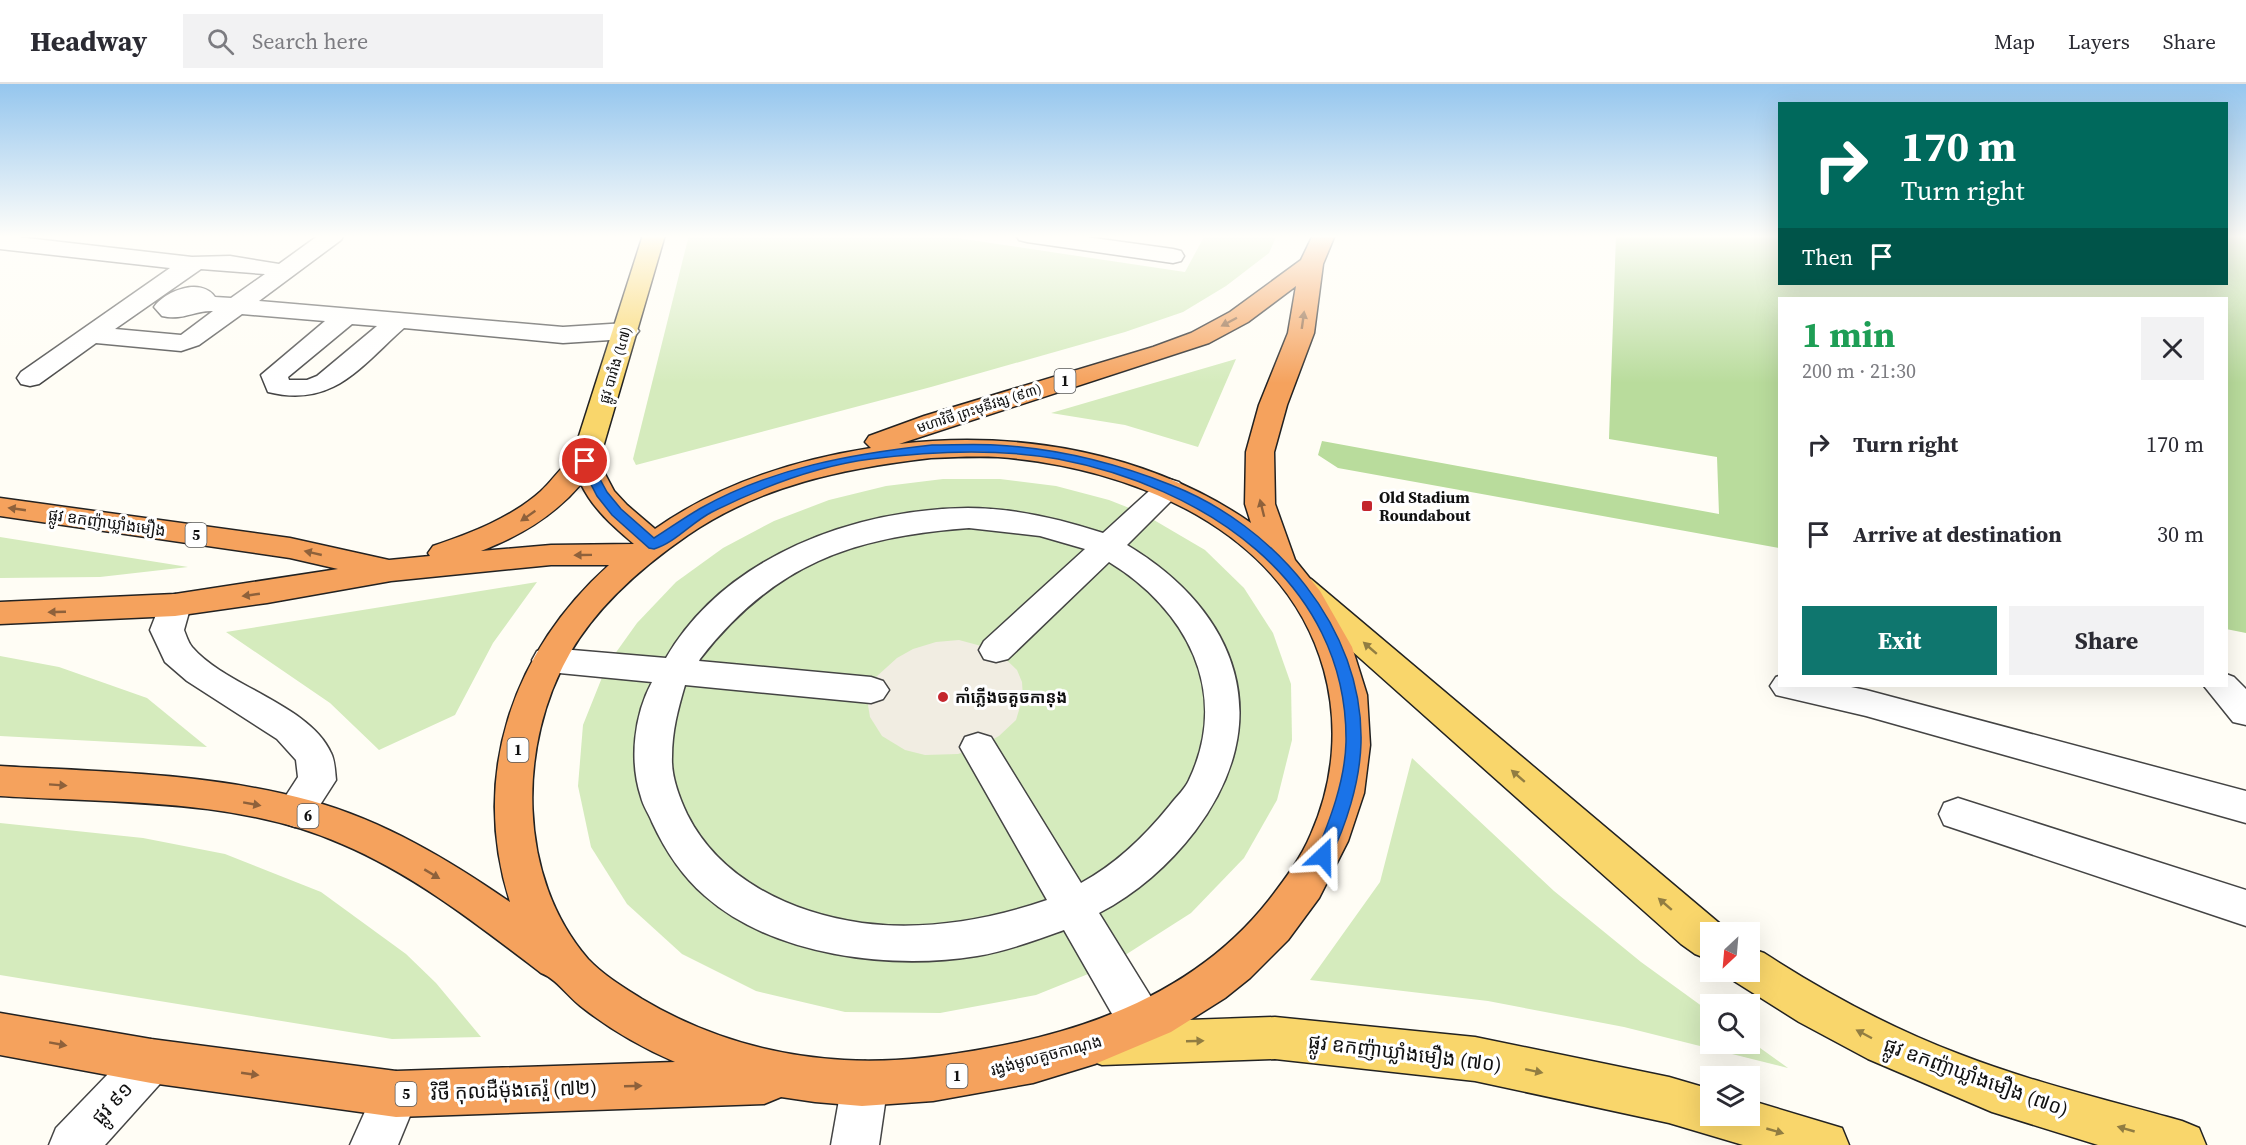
<!DOCTYPE html>
<meta charset="utf-8">
<style>
:root{--surface:#fff;--page:#f2f2f3;--text:#2b2b33;--muted:#7c7c81;--line:#e1e1e2;--accent:#0f766e}
body{margin:0;font-family:"Source Serif 4","Noto Sans Khmer",serif;background:var(--page);color:var(--text);height:100vh;display:flex;flex-direction:column;font-size:22px;white-space:nowrap}
*{box-sizing:border-box;margin:0}
p{font-size:20px;color:var(--muted)}
.icon{flex:none;width:33px;height:33px;fill:none;stroke:currentColor;stroke-width:2;stroke-linecap:round;stroke-linejoin:round}
.map{position:relative;flex:1;overflow:hidden}
.side{position:absolute;left:1778px;top:213px;width:450px;height:390px;display:flex;flex-direction:column;background:var(--surface);border-radius:0px;box-shadow:0 6px 24px #0002}
.side>*{flex:none}
.hud{position:absolute;left:1778px;top:18px;width:450px;height:183px;border-radius:0px;box-shadow:0 6px 24px #0002;background:#00695c;color:#fff;overflow:hidden}
.needle{width:39px;rotate:206deg}
.controls{position:absolute;left:1700px;top:838px;display:grid;gap:12px}
.controls a{display:grid;place-items:center;width:60px;height:60px;border-radius:0px;background:var(--surface);box-shadow:0 6px 24px #0002;font-size:30px}
.pin{position:absolute;display:grid;place-items:center;width:51px;height:51px;color:#fff;margin:-26px;border:3px solid #fff;border-radius:50%;box-shadow:0 2px 6px #0007}
.me{position:absolute;width:66px;margin:-33px;rotate:23deg;stroke-linejoin:round;filter:drop-shadow(0 0 4px #0008)}
.turn{display:flex;align-items:center;gap:21px;height:126px;padding:0 24px;font-size:27px}
.turn .icon{width:78px;height:78px;stroke-width:2.5}
.turn b{display:block;font-size:42px;line-height:51px}
.then{display:flex;align-items:center;height:57px;padding:0 24px;background:#0003;gap:12px;font-size:22px}
.round{display:grid;place-items:center;flex:none;width:63px;height:63px;border-radius:0px;background:var(--page)}
.headline{display:flex;align-items:center;justify-content:space-between;height:102px;padding:0 24px}
h1{font-size:36px;font-weight:700;line-height:45px;color:#1e9e55}
.cta{display:flex;gap:12px;margin-top:auto;padding:12px 24px}
.cta a{flex:1;height:69px;border-radius:0px;background:var(--accent);color:#fff;font-size:24px;font-weight:700;line-height:69px;text-align:center}
.cta a+a{background:var(--page);color:var(--text)}
ul{padding:0;list-style:none}
li{display:flex;align-items:center;gap:18px;height:90px;padding:0 24px}
li div{flex:1}
li b{display:block;font-size:22px}
li em{font-style:normal}
header{display:flex;align-items:center;gap:36px;box-sizing:border-box;height:84px;padding:0 30px;background:var(--surface);border-bottom:2px solid var(--line)}
header strong{font-size:28px}
nav{display:flex;gap:33px;margin-inline-start:auto;font-size:21px}
.search{width:420px;height:54px;background:var(--page);display:flex;align-items:center;gap:15px;box-sizing:border-box;padding:0 21px;border-radius:0px;color:var(--muted);font-size:22px}
.map>svg:first-child{display:block}
.green{fill:#d5ebbd}
.forest{fill:#b9dc9c}
.plaza{fill:#f1ede2}
.lines{fill:none;stroke-linecap:round;stroke-linejoin:round}
.minor-casing{stroke:#444;stroke-width:3}
.major-casing{stroke:#222;stroke-width:3}
.highway-casing{stroke:#222;stroke-width:3}
.minor{fill:#fff;fill-rule:evenodd}
.major{fill:#f9d66b;fill-rule:evenodd}
.highway{fill:#f5a25d;fill-rule:evenodd}
.oneway{fill:#8e613b}
.oneway2{fill:#917d42}
.route{fill:#1a73e8;stroke:#114b97;stroke-width:1.5}
.poi-dot{fill:#c4262e;stroke:#fff;stroke-width:2}
.labels{text-anchor:middle;stroke-width:6;stroke-linejoin:round;paint-order:stroke}
.far-street-label{font-size:14px;fill:#111;stroke:#fff}
.shield{fill:#fff;stroke:#585858;stroke-width:1.5}
.shield-label{font-size:15px;font-weight:bold;fill:#111}
.poi-label{font-size:16px;font-weight:bold;fill:#111;stroke:#fff;text-anchor:start}
.street-label{font-size:16px;fill:#111;stroke:#fff}
.near-street-label{font-size:20px;fill:#111;stroke:#fff}
</style>
<header>
<strong>Headway</strong>
<div class="search"><svg class="icon" aria-label="search" viewBox="0 0 24 24"><circle cx="10" cy="10" r="6"/><path d="M15 15l6 6"/></svg>Search here</div>
<nav><a>Map</a><a>Layers</a><a>Share</a></nav>
</header>
<div class="map">
<svg width="2246" height="1061" viewBox="0 0 2246 1061">
<rect width="100%" height="100%" fill="#fffdf5"/>
<g class="green">
<polygon points="689,151 937,151 1185,188 1205,151 1277,151 1269,169 1226,202 1183,228 1125,248 931,303 636,381 633,375"/>
<polygon points="1236,275 1198,363 1125,341 1051,329"/>
<polygon points="943,395 1000,395 1056,402 1109,416 1142,429 1205,466 1244,504 1273,549 1291,600 1292,656 1277,716 1244,774 1191,829 1108,882 1036,911 940,929 845,928 756,907 682,870 627,820 591,763 578,702 583,641 607,581 637,539 676,498 723,464 774,437 829,416 886,402"/>
<polygon points="0,453 188,483 100,493 0,494"/>
<polygon points="537,498 493,559 455,631 379,666 330,619 226,548"/>
<polygon points="0,572 59,583 147,614 207,663 0,652"/>
<polygon points="1412,674 1554,807 1641,878 1710,928 1710,960 1749,960 1749,956 1788,984 1624,943 1488,917 1310,896 1380,798"/>
<polygon points="0,739 143,754 225,770 321,808 406,870 436,899 481,953 392,955 0,891"/>
</g>
<polygon class="forest" points="1616,151 1779,151 1779,200 2226,200 2226,151 2246,151 2246,549 2226,545 2226,214 1779,214 1779,464 1338,384 1318,371 1322,357 1719,430 1717,373 1609,355"/>
<polygon class="plaza" points="959,556 996,566 1017,586 1022,598 1023,613 1016,636 999,652 978,663 958,670 925,671 905,666 882,652 870,633 868,621 876,593 897,574 913,565 936,558"/>
<g class="lines">
<defs>
<g id="minor">
<path d="M0,151L192,173L230,172L279,180L319,151H344L341,156L259,217L563,243L626,239L635,242L639,247L635,252L626,255L563,259L404,244C359,284 333,324 268,308L261,291L325,237L242,230L199,261L181,267L96,259L39,300L30,302L21,300L17,294L21,288L170,184L0,165ZM201,185L265,190L231,214L215,213C201,193 165,207 154,223L162,232C183,237 195,226 213,227L181,251L115,245ZM352,240L377,242L317,292L307,296H289L288,293Z"/>
<polygon points="1016,151 1072,151 1173,165 1181,167 1184,172 1181,177 1173,179 1027,158 1019,156"/>
<path d="M1169,395L1179,398L1184,404L1127,461C1239,528 1278,637 1195,747C1169,781 1137,809 1099,829L1159,926L1165,941L1159,956L1143,962L1127,956L1064,846C1036,856 1007,867 977,872C890,886 773,872 705,812C681,791 665,766 652,738C649,730 643,722 641,713C629,677 634,631 652,598L549,588L537,585L532,576L537,567L549,564L666,574C725,472 855,425 968,424C1013,424 1060,435 1103,449L1159,398ZM969,444L1040,452L1085,465L984,557L979,566L984,575L996,578L1008,575L1109,478C1186,525 1231,607 1189,696C1185,705 1176,713 1170,721C1145,752 1116,780 1081,799L991,653L978,649L965,653L960,663L1047,816C989,836 924,847 862,839C792,829 720,796 687,730C679,713 671,692 672,673C672,647 678,625 685,601L871,619L883,615L889,606L883,597L871,593L699,577L700,575C774,480 851,453 969,444Z"/>
<path d="M175,510L187,513L191,521L184,546C186,551 188,558 192,563C225,602 310,621 331,669C335,677 335,687 336,696L309,738L295,743L281,738L276,727L298,693L296,676L277,655L187,597L165,578L150,546L163,513Z"/>
<polygon points="2226,590 2234,593 2246,605 2246,641 2233,638 2204,602 2226,602"/>
<polygon points="1779,592 1779,602 1846,602 1866,606 2246,707 2246,739 1866,632 1776,611 1770,602 1776,593"/>
<polygon points="1958,714 2246,806 2246,842 1944,741 1939,730 1944,719"/>
<polygon points="151,955 167,962 174,977 167,992 105,1061 49,1061 56,1044 135,962"/>
<polygon points="865,977 881,983 888,999 879,1061 831,1061 842,999 849,983"/>
<polygon points="396,987 412,994 419,1010 398,1061 350,1061 380,994"/>
</g>
<g id="major">
<polygon points="643,151 665,151 599,377 595,383 585,386 575,383 571,377"/>
<polygon points="1300,492 1311,495 1725,844 1727,849 1710,849 1710,876 1695,870 1681,860 1289,511 1284,503 1289,495"/>
<path d="M1749,864L1764,869C1826,909 1890,944 1959,970C2031,998 2107,1016 2182,1037L2199,1044L2206,1061H2098L1992,1028L1868,975L1799,938L1734,897L1730,888H1749Z"/>
<polygon points="1275,933 1475,953 1669,993 1710,1005 1710,1032 1749,1032 1749,1016 1842,1044 1849,1061 1743,1061 1669,1039 1475,997 1275,975 1102,981 1086,975 1079,960 1086,945 1102,939"/>
</g>
<path id="highway" d="M1313,151H1335L1323,180L1314,249L1287,321L1274,368L1275,420L1295,476L1320,507L1352,563L1367,611L1370,661L1364,709L1348,757L1319,814L1288,856L1250,894L1225,914L1171,948L1095,980L1033,999L933,1017L862,1022L815,1018L781,1013L764,1020L396,1033L151,999L0,971V929L151,955L396,987L675,978C643,964 611,946 583,924C568,913 557,895 541,889C478,841 415,791 342,760C237,714 113,719 0,712V682C104,688 211,689 312,717C384,737 449,776 510,818C470,692 512,568 609,481H551L391,497L267,519L175,532L0,540V518L175,510L338,485L290,474L0,432V414L290,454L389,476L430,472L428,469L433,462C471,449 511,434 541,407C559,391 570,364 595,371L614,407L627,421L655,445C719,400 794,376 871,364L865,358L869,352L924,332L1153,263L1191,249L1230,228L1301,176ZM1296,202L1288,249L1259,321L1246,368L1245,420L1251,439C1150,369 1020,346 899,360L1209,259L1248,238ZM931,374C953,373 976,372 998,373C1132,383 1285,446 1324,586C1339,641 1334,698 1311,750C1301,774 1285,795 1269,816C1200,904 1096,945 989,964C941,973 892,979 844,976C772,972 704,952 642,915C623,903 603,891 588,875C517,793 517,661 570,569C598,521 643,482 688,451C761,401 845,384 931,374ZM581,400C593,425 613,442 634,460L551,461L481,467C520,452 554,432 581,400Z"/>
</defs>
<use href="#minor" class="minor-casing"/>
<use href="#major" class="major-casing"/>
<use href="#highway" class="highway-casing"/>
<use href="#minor" class="minor"/>
<use href="#major" class="major"/>
<use href="#highway" class="highway"/>
</g>
<defs><path id="oneway-solid" d="M-6-.8H1V-3.2L6.5 0L1 3.2V.8H-6Z" transform="scale(1.5)"/></defs>
<g class="oneway">
<use href="#oneway-solid" transform="translate(1303 236) rotate(-82)"/>
<use href="#oneway-solid" transform="translate(1229 238) rotate(152)"/>
<use href="#oneway-solid" transform="translate(1262 424) rotate(-104)"/>
<use href="#oneway-solid" transform="translate(17 425) rotate(-172)"/>
<use href="#oneway-solid" transform="translate(528 432) rotate(145)"/>
<use href="#oneway-solid" transform="translate(313 469) rotate(-167)"/>
<use href="#oneway-solid" transform="translate(583 471) rotate(179)"/>
<use href="#oneway-solid" transform="translate(251 511) rotate(172)"/>
<use href="#oneway-solid" transform="translate(57 528) rotate(178)"/>
<use href="#oneway-solid" transform="translate(58 701) rotate(4)"/>
<use href="#oneway-solid" transform="translate(252 720) rotate(10)"/>
<use href="#oneway-solid" transform="translate(432 790) rotate(31)"/>
<use href="#oneway-solid" transform="translate(58 960) rotate(10)"/>
<use href="#oneway-solid" transform="translate(250 990) rotate(8)"/>
<use href="#oneway-solid" transform="translate(633 1002) rotate(-2)"/>
</g>
<g class="oneway2">
<use href="#oneway-solid" transform="translate(1370 564) rotate(-139)"/>
<use href="#oneway-solid" transform="translate(1518 692) rotate(-139)"/>
<use href="#oneway-solid" transform="translate(1665 820) rotate(-139)"/>
<use href="#oneway-solid" transform="translate(1864 950) rotate(-152)"/>
<use href="#oneway-solid" transform="translate(1195 957) rotate(-2)"/>
<use href="#oneway-solid" transform="translate(1534 987) rotate(12)"/>
<use href="#oneway-solid" transform="translate(2126 1045) rotate(-164)"/>
<use href="#oneway-solid" transform="translate(1775 1047) rotate(16)"/>
</g>
<linearGradient id="sky" x2="0" y2="1"><stop stop-color="#95c6ee"/><stop offset="0.51" stop-color="#fffefa"/><stop offset="1" stop-color="#fffefa" stop-opacity="0"/></linearGradient>
<rect width="2246" height="299" fill="url(#sky)"/>
<path class="route" d="M932,361C953,361 974,360 995,361C1055,364 1116,379 1171,401C1274,441 1364,544 1361,659C1360,698 1346,742 1329,776L1323,778L1317,776L1315,772C1330,736 1345,697 1346,658C1348,496 1201,402 1058,375C996,364 932,367 871,375C815,382 762,403 712,428C692,438 675,459 654,465L649,464L612,431L597,412L579,377L585,374L589,375L607,408L621,425L654,454C670,444 685,433 701,424C772,384 851,370 932,361Z"/>
<g class="poi-dot">
<rect x="1361" y="416" width="12" height="12" rx="3"/>
<circle cx="943" cy="613" r="6"/>
</g>
<g class="labels">
<g class="far-street-label">
<text transform="translate(615 281) rotate(-73)" y="5">ផ្លូវ បារាំង (៤៧)</text>
<text transform="translate(979 324) rotate(-18)" y="5">មហាវិថី ព្រះមុនីវង្ស (៩៣)</text>
</g>
<g class="shield">
<rect x="1054.5" y="285" width="21" height="24" rx="4.5"/>
<rect x="185.5" y="439" width="21" height="24" rx="4.5"/>
<rect x="507.5" y="654" width="21" height="24" rx="4.5"/>
<rect x="297.5" y="720" width="21" height="24" rx="4.5"/>
<rect x="946.5" y="980" width="21" height="24" rx="4.5"/>
<rect x="395.5" y="998" width="21" height="24" rx="4.5"/>
</g>
<g class="shield-label">
<text x="1065" y="302">1</text>
<text x="196" y="456">5</text>
<text x="518" y="671">1</text>
<text x="308" y="737">6</text>
<text x="957" y="997">1</text>
<text x="406" y="1015">5</text>
</g>
<g class="poi-label">
<text x="1379" y="419">Old Stadium<tspan x="1379" dy="18">Roundabout</tspan></text>
<text x="955" y="619">កាំភ្លើងចគួចកានុង</text>
</g>
<g class="street-label">
<text transform="translate(107 438) rotate(8)" y="6">ផ្លូវ ឧកញ៉ាឃ្លាំងមឿង</text>
<text transform="translate(1046 971) rotate(-15)" y="6">រង្វង់មូលគួចកាណុង</text>
</g>
<g class="near-street-label">
<text transform="translate(1405 969) rotate(7)" y="7">ផ្លូវ ឧកញ៉ាឃ្លាំងមឿង (៧០)</text>
<text transform="translate(1976 993) rotate(20)" y="7">ផ្លូវ ឧកញ៉ាឃ្លាំងមឿង (៧០)</text>
<text transform="translate(514 1006) rotate(-2)" y="7">វិថី កុលដឺម៉ុងតេរ៉ួ (៧២)</text>
<text transform="translate(112 1019) rotate(-47)" y="7">ផ្លូវ ៩១</text>
</g>
</g>
</svg>
<div class="controls">
<a><svg class="needle" viewBox="-14 -14 28 28"><path d="M0-13l5 13h-10z" fill="#e53935"/><path d="M0 13l5-13h-10z" fill="#7c7c81"/></svg></a>
<a><svg class="icon" aria-label="search" viewBox="0 0 24 24"><circle cx="10" cy="10" r="6"/><path d="M15 15l6 6"/></svg></a>
<a><svg class="icon" aria-label="layers" viewBox="0 0 24 24"><path d="M12 4l9 5-9 5-9-5zM3 14l9 5 9-5"/></svg></a>
</div>
<div class="pin" style="left:585px;top:377px;background:#d93025"><svg class="icon" aria-label="arrive" viewBox="0 0 24 24"><path d="M6 21V4h12l-3 4 3 4H6"/></svg></div>
<svg class="me" style="left:1323px;top:772px" viewBox="-20 -20 40 40"><path d="M0-17L14 15 0 8-14 15z" fill="#1a73e8" stroke="#fff" stroke-width="4"/></svg>
<div class="hud">
<div class="turn"><svg class="icon" aria-label="right" viewBox="0 0 24 24"><path d="M7 20v-9h11M14 6l5 5-5 5"/></svg><div><b>170 m</b>Turn right</div></div>
<div class="then">Then<svg class="icon" aria-label="arrive" viewBox="0 0 24 24"><path d="M6 21V4h12l-3 4 3 4H6"/></svg></div>
</div>
<section class="side">
<div class="headline"><div><h1>1 min</h1><p>200 m · 21:30</p></div><a class="round"><svg class="icon" aria-label="close" viewBox="0 0 24 24"><path d="M6 6l12 12M18 6L6 18"/></svg></a></div>
<ul>
<li><svg class="icon" aria-label="right" viewBox="0 0 24 24"><path d="M7 20v-9h11M14 6l5 5-5 5"/></svg><div><b>Turn right</b></div><em>170 m</em></li>
<li><svg class="icon" aria-label="arrive" viewBox="0 0 24 24"><path d="M6 21V4h12l-3 4 3 4H6"/></svg><div><b>Arrive at destination</b></div><em>30 m</em></li>
</ul>
<div class="cta"><a>Exit</a><a>Share</a></div>
</section>
</div>
